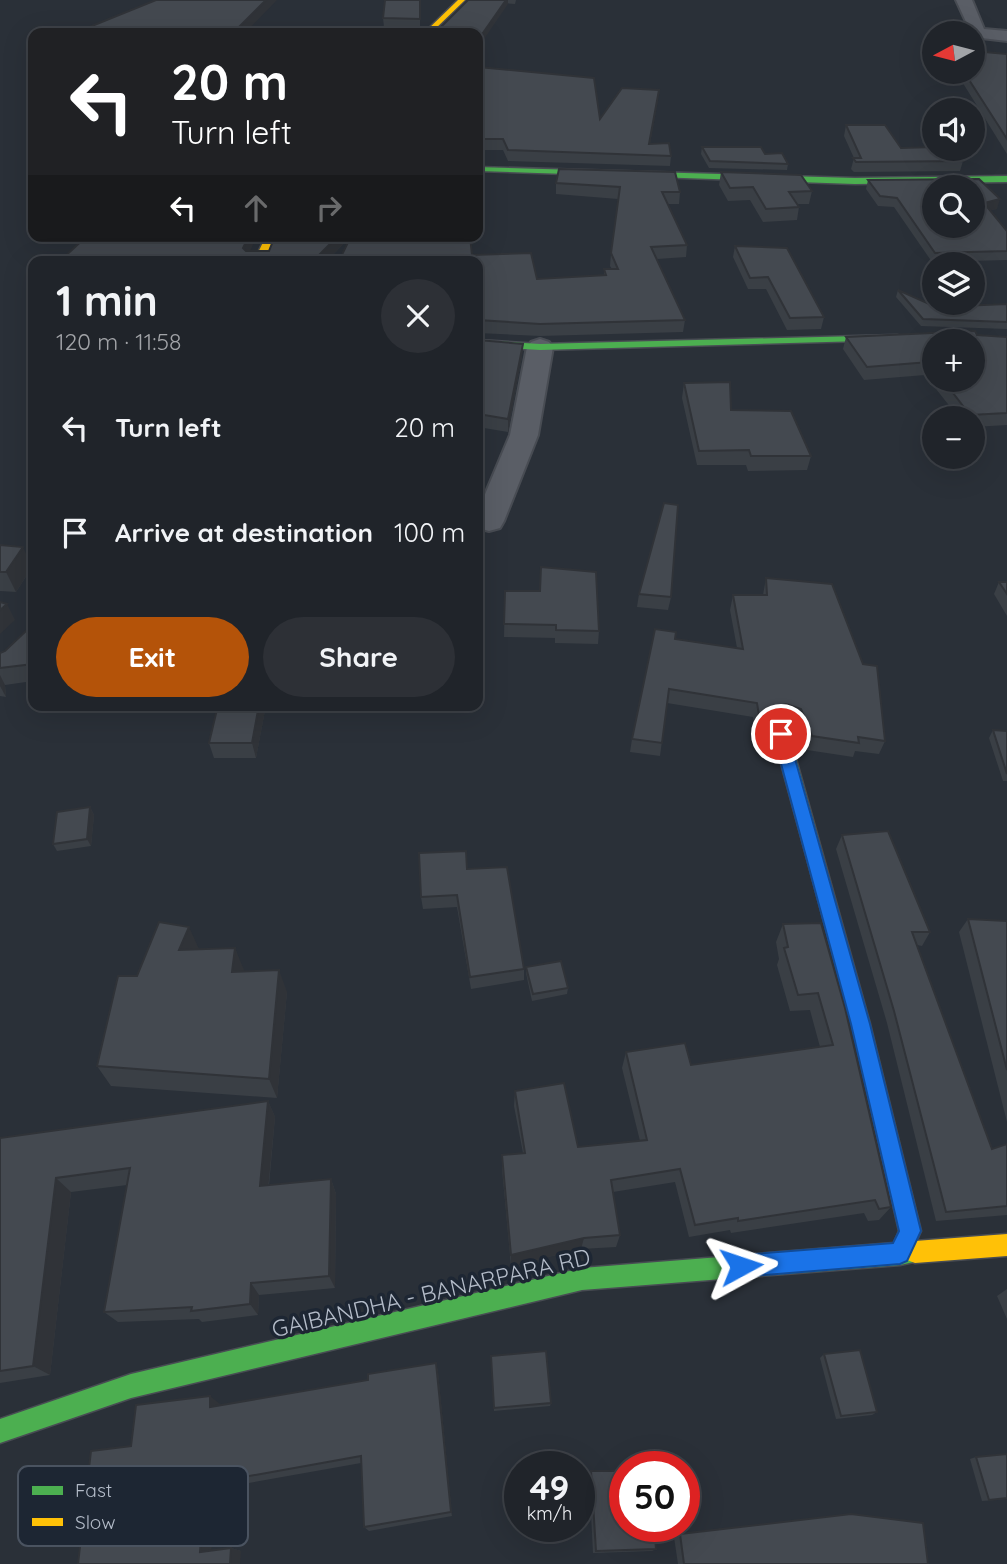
<!DOCTYPE html>
<meta charset="utf-8">
<style>
:root{--surface:#20242a;--page:#2d3036;--text:#f1f3f6;--muted:#a2a4a8;--line:#3d4147;--accent:#b45309}
body{margin:0;font-family:Quicksand,sans-serif;background:var(--page);color:var(--text);height:100vh;display:flex;flex-direction:column;font-size:26px;white-space:nowrap}
*{box-sizing:border-box;margin:0}
p{font-size:23px;color:var(--muted)}
.icon{flex:none;width:38px;height:38px;fill:none;stroke:currentColor;stroke-width:2;stroke-linecap:round;stroke-linejoin:round}
.map{position:relative;flex:1;overflow:hidden}
.drawer{position:absolute;left:28px;top:256px;width:455px;height:455px;display:flex;flex-direction:column;background:var(--surface);border-radius:14px;box-shadow:0 7px 28px #0002,0 0 0 2px var(--line)}
.drawer>*{flex:none}
.top-card{position:absolute;left:28px;top:28px;width:455px;height:214px;border-radius:14px;box-shadow:0 7px 28px #0002,0 0 0 2px var(--line);background:#202124;color:#fff;overflow:hidden}
.needle{width:46px;rotate:263deg}
.tools{position:absolute;left:922px;top:21px;display:grid;gap:14px}
.tools a{display:grid;place-items:center;width:63px;height:63px;border-radius:50%;background:var(--surface);box-shadow:0 7px 28px #0002,0 0 0 2px var(--line);font-size:35px}
.speed{position:absolute;left:504px;top:1451px;display:flex;gap:14px;font-size:35px;font-weight:700;text-align:center}
.speed>*{display:grid;place-content:center;width:91px;height:91px;border-radius:50%;background:var(--surface);box-shadow:0 7px 28px #0002,0 0 0 2px var(--line);line-height:1}
.speed small{font-size:18px;font-weight:400}
.speed .limit{border:10px solid #d22;background:#fff;color:#111}
.pin{position:absolute;display:grid;place-items:center;width:60px;height:60px;color:#fff;margin:-30px;border:4px solid #fff;border-radius:50%;box-shadow:0 2px 7px #0007}
.me{position:absolute;width:77px;margin:-38px;rotate:85deg;stroke-linejoin:round;filter:drop-shadow(0 0 5px #0008)}
.turn{display:flex;align-items:center;gap:24px;height:147px;padding:0 28px;font-size:32px}
.turn .icon{width:91px;height:91px;stroke-width:2.5}
.turn b{display:block;font-size:49px;line-height:60px}
.lanes{display:flex;align-items:center;height:66px;padding:0 28px;background:#0003;justify-content:center;gap:35px;direction:ltr}
.lanes .off{opacity:.35}
.round{display:grid;place-items:center;flex:none;width:74px;height:74px;border-radius:37px;background:var(--page)}
.summary{display:flex;align-items:center;justify-content:space-between;height:119px;padding:0 28px}
h1{font-size:42px;font-weight:700;line-height:52px}
.cta{display:flex;gap:14px;margin-top:auto;padding:14px 28px}
.cta a{flex:1;height:80px;border-radius:42px;background:var(--accent);color:#fff;font-size:28px;font-weight:700;line-height:80px;text-align:center}
.cta a+a{background:var(--page);color:var(--text)}
ul{padding:0;list-style:none}
li{display:flex;align-items:center;gap:21px;height:105px;padding:0 28px}
li div{flex:1}
li b{display:block;font-size:26px}
li em{font-style:normal}
.map>svg:first-child{display:block}
.lines{fill:none;stroke-linecap:round;stroke-linejoin:round}
.street-casing{stroke:#484c53;stroke-width:4}
.fast-casing{stroke:#484c53;stroke-width:3}
.slow-casing{stroke:#484c53;stroke-width:3}
.street{fill:#5a5e66;fill-rule:evenodd}
.fast{fill:#4caf50;fill-rule:evenodd}
.slow{fill:#ffc107;fill-rule:evenodd}
.wall{fill:#3a3f45;fill-rule:evenodd}
.shaded-wall{fill:#303338}
.building{fill:#444950;stroke:#303338;stroke-width:2;fill-rule:evenodd}
.route{fill:#1a73e8;stroke:#114b97;stroke-width:2}
.labels{text-anchor:middle;stroke-width:7;stroke-linejoin:round;paint-order:stroke}
.near-street-label{font-size:23px;fill:#b4bcc9;stroke:#1d2633}
.key{fill:#1d2633;stroke:#4a5360;stroke-width:2}
.key-label{font-size:19px;fill:#b4bcc9}
</style>
<div class="map">
<svg width="1007" height="1564" viewBox="0 0 1007 1564">
<rect width="100%" height="100%" fill="#2a3038"/>
<g class="lines">
<defs>
<g id="street">
<polygon points="956,0 972,0 984,29 1007,31 1007,41 973,37"/>
<polygon points="540,339 549,342 553,347 538,435 504,521 500,528 489,531 478,528 478,511 510,435 527,347 531,342"/>
</g>
<g id="fast">
<polygon points="478,167 855,178 1007,176 1007,182 855,184 478,171"/>
<polygon points="897,335 901,336 901,340 540,350 478,346 478,340 540,344"/>
<polygon points="781,728 789,734 870,1024 921,1231 916,1242 923,1244 926,1252 923,1260 900,1265 582,1290 131,1398 0,1443 0,1419 131,1374 582,1268 894,1243 899,1231 852,1024 773,734"/>
</g>
<g id="slow">
<polygon points="458,0 465,0 431,33 424,33"/>
<polygon points="266,236 275,236 264,261 254,261"/>
<polygon points="1007,1234 1007,1256 915,1263 907,1260 904,1252 907,1244 915,1241"/>
</g>
</defs>
<use href="#street" class="street-casing"/>
<use href="#fast" class="fast-casing"/>
<use href="#slow" class="slow-casing"/>
<use href="#street" class="street"/>
<use href="#fast" class="fast"/>
<use href="#slow" class="slow"/>
</g>
<g class="wall">
<polygon points="420,0 420,28 384,27 383,18"/>
<polygon points="468,0 516,0 515,4"/>
<polygon points="1007,54 1007,154 956,72 973,72"/>
<polygon points="478,67 600,119 659,90 650,144 671,156 670,166 508,161 503,150 478,150"/>
<polygon points="846,125 901,148 963,161 960,171 854,172 851,169 854,158 844,136"/>
<polygon points="702,147 765,154 788,164 787,170 709,168 701,154"/>
<polygon points="559,169 680,192 679,204 668,204 687,245 686,257 657,259 685,320 683,332 540,336 478,333 478,261 472,255 537,279 604,275 604,269 612,269 610,266 611,253 618,199 556,194 556,183"/>
<polygon points="721,172 812,191 809,204 798,204 799,207 797,220 763,222 750,200 728,201 719,185"/>
<polygon points="868,180 997,209 990,210 1007,231 1007,260 932,262 894,207 878,206 866,189"/>
<polygon points="351,236 327,261 62,261 61,260 269,251"/>
<polygon points="735,246 824,317 821,329 787,330 766,289 748,289 733,257"/>
<polygon points="898,290 936,307 1007,304 1007,329 921,326 896,297"/>
<path d="M977,335L1007,337V425L973,427V418H959L925,375L864,380L843,349L846,337ZM934,341L973,380H934Z"/>
<polygon points="478,340 523,344 522,356 508,432 478,427"/>
<polygon points="684,383 811,456 807,470 748,471 746,465 697,465 682,398"/>
<polygon points="0,545 32,567 16,592 0,591"/>
<polygon points="766,578 885,741 879,754 855,751 853,757 807,750 796,723 782,717 766,723 765,724 766,729 762,743 757,742 753,717 667,703 660,756 630,752 632,739 675,639 737,648 730,610 733,595 763,595"/>
<polygon points="999,582 1007,582 1007,616 994,594"/>
<polygon points="505,591 599,631 598,644 555,643 555,638 504,637"/>
<polygon points="639,594 671,597 668,610 637,607"/>
<polygon points="33,608 33,681 5,685 6,697 0,696 0,668 5,651 27,630"/>
<polygon points="218,705 266,705 256,758 214,758 209,743"/>
<polygon points="993,730 1007,731 1007,781 1003,781 989,738"/>
<polygon points="90,807 94,815 91,846 57,851 53,844"/>
<polygon points="842,835 930,932 922,946 917,945 992,1149 1007,1144 1007,1215 936,1221 887,1023 836,849"/>
<polygon points="467,869 524,969 524,980 471,989 457,907 423,909 421,897"/>
<polygon points="968,919 1007,921 1007,1122 959,932"/>
<polygon points="821,923 891,1207 879,1220 868,1221 864,1213 731,1233 730,1230 689,1237 675,1182 613,1192 620,1235 616,1247 581,1249 511,1266 502,1169 502,1155 523,1153 514,1106 515,1091 578,1147 640,1141 622,1068 626,1052 691,1065 820,1047 810,1010 790,1011 777,965 779,959 776,942 783,924"/>
<polygon points="235,948 243,972 287,992 277,1098 111,1086 97,1066 137,976 198,950"/>
<polygon points="526,967 568,988 567,994 532,1001 526,973"/>
<polygon points="268,1101 275,1117 269,1185 331,1179 336,1194 335,1288 259,1295 258,1315 202,1322 199,1319 118,1322 104,1312 127,1185 71,1192 50,1375 0,1383 0,1138"/>
<polygon points="1007,1289 1007,1319 997,1296"/>
<polygon points="824,1354 877,1412 872,1415 836,1419 820,1358"/>
<polygon points="491,1356 551,1403 550,1406 494,1411"/>
<polygon points="436,1363 438,1372 452,1516 369,1531 364,1527 361,1463 215,1489 211,1550 231,1548 241,1551 78,1564 131,1446 220,1404 220,1405 368,1380"/>
<polygon points="1007,1454 1007,1499 982,1501 970,1459 976,1457"/>
<polygon points="591,1471 656,1549 652,1551 593,1553 589,1475"/>
<polygon points="680,1534 928,1564 678,1564 674,1537"/>
</g>
<g class="shaded-wall">
<polygon points="266,0 277,0 245,33 238,28"/>
<polygon points="506,0 508,0 508,4 478,48 478,40"/>
<polygon points="659,90 658,101 648,154 649,144"/>
<polygon points="1000,199 997,209 981,212 984,203"/>
<polygon points="249,236 257,236 246,260 243,248"/>
<polygon points="338,236 351,236 327,261 313,261"/>
<polygon points="523,344 522,356 508,432 508,419"/>
<polygon points="23,547 32,567 16,592 6,572"/>
<polygon points="7,604 15,620 0,634 0,610"/>
<polygon points="0,675 5,685 6,697 0,686"/>
<polygon points="786,704 782,717 766,723 762,729 764,719 770,709"/>
<polygon points="259,705 266,705 256,758 252,743"/>
<polygon points="90,807 94,815 91,846 87,839"/>
<polygon points="189,927 199,949 179,950"/>
<polygon points="235,948 244,970 241,993 232,972"/>
<polygon points="279,970 287,992 277,1098 269,1079"/>
<polygon points="268,1101 275,1117 267,1200 260,1186"/>
<polygon points="56,1178 71,1192 50,1375 33,1366"/>
<polygon points="331,1179 336,1194 335,1288 329,1276"/>
<polygon points="584,1238 581,1249 511,1266 511,1255"/>
<polygon points="251,1283 259,1295 258,1315 250,1304"/>
<polygon points="436,1363 438,1372 452,1516 451,1512"/>
<polygon points="210,1396 220,1404 220,1415 210,1407"/>
<polygon points="205,1484 215,1489 211,1555 200,1552"/>
<polygon points="231,1548 241,1551 240,1564 230,1564"/>
</g>
<g class="building">
<polygon points="156,0 266,0 238,28 296,33 91,33 77,32"/>
<polygon points="385,0 420,0 420,19 383,18"/>
<polygon points="468,0 506,0 478,40 478,33 435,33"/>
<polygon points="973,51 1007,54 1007,139 964,72 973,72"/>
<polygon points="478,67 594,78 600,119 622,88 659,90 649,144 669,143 671,156 508,150 503,139 478,139"/>
<polygon points="846,125 885,125 901,148 934,147 934,149 951,149 963,161 856,162 853,158 861,158"/>
<polygon points="702,147 761,147 765,154 782,153 788,164 710,161"/>
<polygon points="559,169 675,172 680,192 662,192 687,245 651,247 685,320 540,324 478,320 478,261 339,261 351,236 470,236 472,255 531,253 537,279 606,275 604,269 618,269 611,253 620,187 556,183"/>
<polygon points="721,172 801,175 812,191 789,192 799,207 766,209 753,187 730,188"/>
<path d="M979,179L1000,199L984,203L1007,231V251L935,253L897,198L880,196L868,180ZM934,187H973V226H934Z"/>
<polygon points="87,236 249,236 243,248 246,251 269,251 275,236 338,236 313,261 130,261 130,259 61,260"/>
<polygon points="735,246 787,248 824,317 790,318 768,277 750,278"/>
<polygon points="898,290 936,307 1007,304 1007,322 923,319"/>
<polygon points="975,331 977,335 1007,337 1007,413 970,415 943,380 973,380 973,341 934,341 934,369 929,362 867,367 846,337"/>
<polygon points="478,340 523,344 508,419 478,414"/>
<polygon points="730,382 731,410 791,411 811,456 751,456 749,450 699,451 684,383"/>
<polygon points="664,503 678,505 671,597 639,594"/>
<polygon points="0,545 23,547 6,572 0,572"/>
<polygon points="541,567 596,572 599,631 556,630 556,625 504,624 505,591 540,591"/>
<polygon points="766,578 832,584 863,664 877,666 885,741 858,737 859,743 812,736 801,709 786,704 770,709 764,719 766,729 761,728 757,703 669,689 662,743 632,739 655,629 676,632 675,639 743,649 733,595 767,595"/>
<polygon points="999,582 1007,582 1007,594"/>
<polygon points="0,602 7,604 0,610"/>
<polygon points="28,607 33,608 33,664 0,668 0,653 5,651 27,630"/>
<polygon points="218,705 259,705 252,743 209,743"/>
<polygon points="993,730 1007,731 1007,774"/>
<polygon points="90,807 87,839 53,844 57,812"/>
<polygon points="888,831 930,932 912,932 992,1149 1007,1144 1007,1206 946,1212 894,1011 842,835"/>
<polygon points="466,851 467,869 507,867 524,969 470,977 457,895 421,897 419,853"/>
<polygon points="968,919 1007,921 1007,1070"/>
<polygon points="159,922 189,927 179,950 235,948 232,972 279,970 269,1079 97,1066 118,976 137,976"/>
<polygon points="821,923 845,1008 891,1207 879,1209 875,1200 738,1221 738,1218 695,1225 680,1169 611,1180 620,1235 584,1238 511,1255 502,1155 525,1153 515,1091 564,1083 578,1147 647,1140 626,1052 685,1043 691,1065 833,1045 818,993 798,995 784,948 788,947 783,924"/>
<polygon points="561,961 568,988 533,994 526,967"/>
<polygon points="268,1101 260,1186 331,1179 329,1276 251,1283 250,1304 191,1311 192,1307 104,1312 130,1168 56,1178 33,1366 0,1371 0,1138"/>
<polygon points="860,1350 877,1412 841,1416 824,1354"/>
<polygon points="546,1351 551,1403 494,1408 491,1356"/>
<polygon points="436,1363 451,1512 364,1527 361,1456 205,1484 200,1552 231,1548 230,1564 78,1564 91,1451 131,1446 136,1405 210,1396 210,1407 368,1380 368,1374"/>
<polygon points="1007,1454 1007,1498 989,1500 976,1457"/>
<polygon points="591,1471 625,1471 625,1526 654,1526 656,1549 596,1551"/>
<polygon points="851,1514 923,1523 928,1564 684,1564 680,1534"/>
</g>
<polygon class="route" points="781,728 788,734 870,1024 921,1231 907,1261 900,1264 741,1277 733,1274 730,1266 733,1258 741,1255 893,1243 899,1231 851,1024 773,734"/>
<g class="labels">
<g class="near-street-label">
<text transform="translate(431 1293) rotate(-13)" y="8">GAIBANDHA - BANARPARA RD</text>
</g>
</g>
<rect x="18" y="1466" width="230" height="80" rx="10" class="key"/>
<rect x="32" y="1486" width="31" height="9" fill="#4caf50"/>
<rect x="32" y="1518" width="31" height="8" fill="#ffc107"/>
<g class="key-label">
<text x="75" y="1497">Fast</text>
<text x="75" y="1529">Slow</text>
</g>
</svg>
<div class="tools">
<a><svg class="needle" viewBox="-14 -14 28 28"><path d="M0-13l5 13h-10z" fill="#e53935"/><path d="M0 13l5-13h-10z" fill="#a2a4a8"/></svg></a>
<a><svg class="icon" aria-label="sound" viewBox="0 0 24 24"><path d="M4 9h4l5-4v14l-5-4H4zM17 9q2 3 0 6"/></svg></a>
<a><svg class="icon" aria-label="search" viewBox="0 0 24 24"><circle cx="10" cy="10" r="6"/><path d="M15 15l6 6"/></svg></a>
<a><svg class="icon" aria-label="layers" viewBox="0 0 24 24"><path d="M12 4l9 5-9 5-9-5zM3 14l9 5 9-5"/></svg></a>
<a>+</a>
<a>−</a>
</div>
<div class="speed"><div>49<small>km/h</small></div><div class="limit">50</div></div>
<div class="pin" style="left:781px;top:734px;background:#d93025"><svg class="icon" aria-label="arrive" viewBox="0 0 24 24"><path d="M6 21V4h12l-3 4 3 4H6"/></svg></div>
<svg class="me" style="left:741px;top:1266px" viewBox="-20 -20 40 40"><path d="M0-17L14 15 0 8-14 15z" fill="#1a73e8" stroke="#fff" stroke-width="4"/></svg>
<div class="top-card">
<div class="turn"><svg class="icon" aria-label="left" viewBox="0 0 24 24"><path d="M17 20v-9H6M10 6l-5 5 5 5"/></svg><div><b>20 m</b>Turn left</div></div>
<div class="lanes"><svg class="icon" aria-label="left" viewBox="0 0 24 24"><path d="M17 20v-9H6M10 6l-5 5 5 5"/></svg><svg class="icon off" aria-label="ahead" viewBox="0 0 24 24"><path d="M12 20V5M6 11l6-6 6 6"/></svg><svg class="icon off" aria-label="right" viewBox="0 0 24 24"><path d="M7 20v-9h11M14 6l5 5-5 5"/></svg></div>
</div>
<section class="drawer">
<div class="summary"><div><h1>1 min</h1><p>120 m · 11:58</p></div><a class="round"><svg class="icon" aria-label="close" viewBox="0 0 24 24"><path d="M6 6l12 12M18 6L6 18"/></svg></a></div>
<ul>
<li><svg class="icon" aria-label="left" viewBox="0 0 24 24"><path d="M17 20v-9H6M10 6l-5 5 5 5"/></svg><div><b>Turn left</b></div><em>20 m</em></li>
<li><svg class="icon" aria-label="arrive" viewBox="0 0 24 24"><path d="M6 21V4h12l-3 4 3 4H6"/></svg><div><b>Arrive at destination</b></div><em>100 m</em></li>
</ul>
<div class="cta"><a>Exit</a><a>Share</a></div>
</section>
</div>
